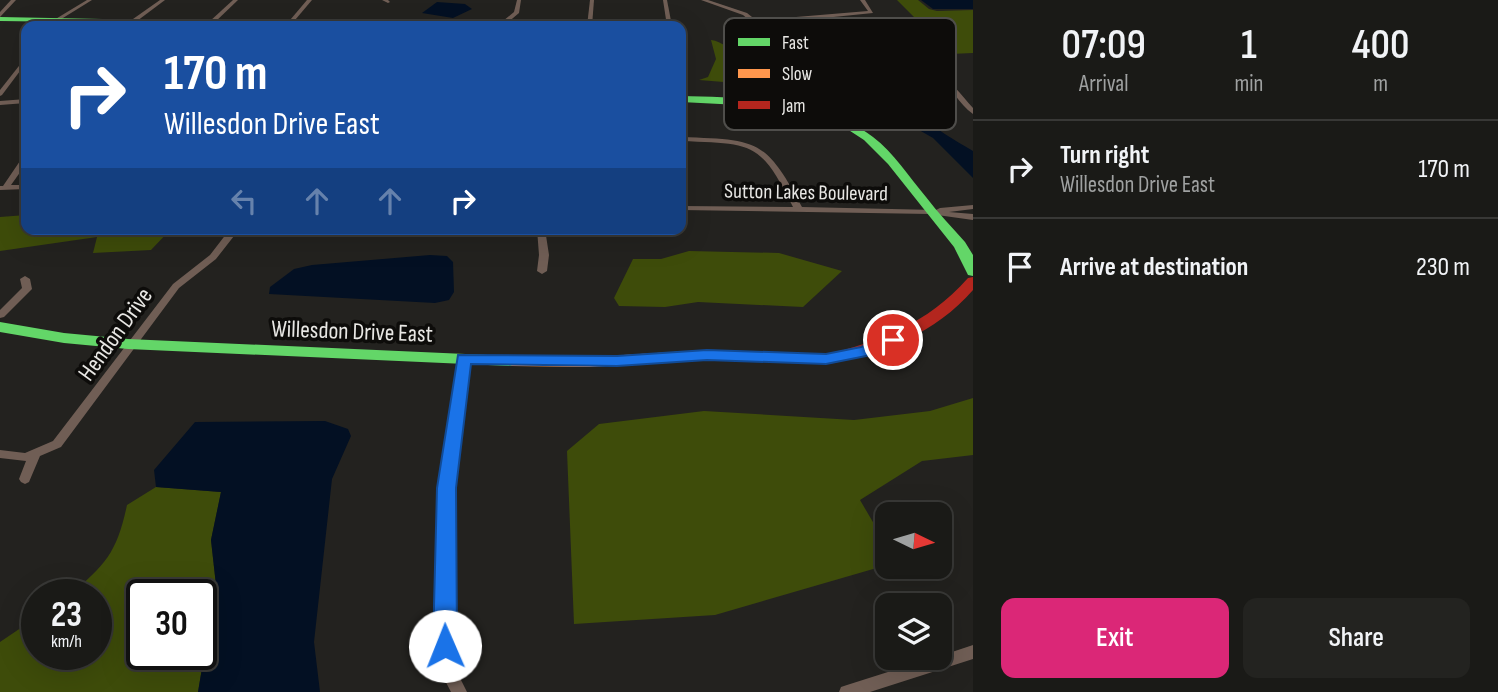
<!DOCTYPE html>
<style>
:root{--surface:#1a1a17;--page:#232320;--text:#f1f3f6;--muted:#9fa1a1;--line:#383836;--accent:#db2777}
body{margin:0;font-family:"Sofia Sans Condensed",sans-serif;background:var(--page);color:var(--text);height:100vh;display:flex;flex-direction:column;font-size:26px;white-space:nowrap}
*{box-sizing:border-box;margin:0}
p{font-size:23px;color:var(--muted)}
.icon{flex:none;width:38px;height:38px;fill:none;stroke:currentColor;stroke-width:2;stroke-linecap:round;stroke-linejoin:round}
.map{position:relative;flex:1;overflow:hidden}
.drawer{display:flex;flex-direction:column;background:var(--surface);width:525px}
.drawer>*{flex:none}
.top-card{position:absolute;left:21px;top:21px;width:665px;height:214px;border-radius:14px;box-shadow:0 7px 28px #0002,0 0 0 2px var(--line);background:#1a4fa0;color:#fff;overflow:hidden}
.needle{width:46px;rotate:95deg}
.fabs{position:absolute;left:875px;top:502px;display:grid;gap:14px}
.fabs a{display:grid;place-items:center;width:77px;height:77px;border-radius:14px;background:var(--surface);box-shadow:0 7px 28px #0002,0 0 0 2px var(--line);font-size:35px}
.speed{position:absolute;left:21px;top:579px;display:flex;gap:14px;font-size:35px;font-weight:700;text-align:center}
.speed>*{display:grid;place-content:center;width:91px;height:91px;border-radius:50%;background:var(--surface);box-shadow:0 7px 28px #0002,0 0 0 2px var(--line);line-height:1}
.speed small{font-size:18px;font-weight:400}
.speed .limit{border:4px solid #111;border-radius:10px;background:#fff;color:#111}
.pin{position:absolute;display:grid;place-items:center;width:60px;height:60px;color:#fff;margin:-30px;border:4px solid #fff;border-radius:50%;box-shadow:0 2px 7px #0007}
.me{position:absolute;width:77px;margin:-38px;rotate:359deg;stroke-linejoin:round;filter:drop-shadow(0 0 5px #0008)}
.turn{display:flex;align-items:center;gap:24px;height:147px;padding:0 28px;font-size:32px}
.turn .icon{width:91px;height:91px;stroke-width:2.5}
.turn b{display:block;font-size:49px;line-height:60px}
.lanes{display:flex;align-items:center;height:66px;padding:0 28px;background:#0003;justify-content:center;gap:35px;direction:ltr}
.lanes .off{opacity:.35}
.eta{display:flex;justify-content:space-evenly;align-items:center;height:119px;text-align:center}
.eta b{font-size:42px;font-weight:600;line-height:49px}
.action{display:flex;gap:14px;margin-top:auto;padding:14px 28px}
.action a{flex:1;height:80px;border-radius:14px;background:var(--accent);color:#fff;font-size:28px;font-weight:600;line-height:80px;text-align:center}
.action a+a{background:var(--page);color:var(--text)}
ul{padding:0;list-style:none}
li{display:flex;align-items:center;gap:21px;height:98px;padding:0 28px;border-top:2px solid var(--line)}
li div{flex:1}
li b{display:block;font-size:26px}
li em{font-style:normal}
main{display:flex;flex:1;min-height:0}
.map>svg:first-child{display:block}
.green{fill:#3e4c0a;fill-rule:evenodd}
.water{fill:#031023}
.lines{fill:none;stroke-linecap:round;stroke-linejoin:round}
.street{fill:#705e55;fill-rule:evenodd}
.fast{fill:#63d668;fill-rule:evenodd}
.slow{fill:#ff974d;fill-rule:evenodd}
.jam{fill:#b3261e;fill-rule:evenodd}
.route{fill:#1a73e8;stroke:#114b97;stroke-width:2}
.labels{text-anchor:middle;stroke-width:7;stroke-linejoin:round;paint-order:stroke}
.far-street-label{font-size:21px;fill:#e8e7e4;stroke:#0d0c0a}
.street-label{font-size:24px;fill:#e8e7e4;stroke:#0d0c0a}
.key{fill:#0d0c0a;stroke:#4f4e4b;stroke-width:2}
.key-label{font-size:19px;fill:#e8e7e4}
</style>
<main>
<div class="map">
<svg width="973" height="692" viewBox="0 0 973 692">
<rect width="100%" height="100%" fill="#23221f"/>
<g class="green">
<polygon points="897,0 918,0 929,9 937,11 973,10 973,53 950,54 879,42 807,40 801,35 864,28 924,27"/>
<path d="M711,40C722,41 734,53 745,57C786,69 830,63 871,73L865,74L872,84L867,89L823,90L699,80L708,77L716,59Z"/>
<polygon points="26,215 26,229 171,229 151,250 93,253 97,237 0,251 0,217"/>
<polygon points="689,251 779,253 842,271 803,307 698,302 665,307 619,306 614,298 633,259 661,259"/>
<polygon points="973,398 973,455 922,461 860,500 887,546 887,565 715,615 574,624 567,451 599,424 704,411 854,420 930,411"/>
<path d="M156,487L221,492L211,540L216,585L198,692H0V642L37,617V654H96V595H69C106,565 117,552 127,505ZM142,595H201V654H142Z"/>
</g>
<g class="water">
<polygon points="921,0 973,0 973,9 933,9"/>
<polygon points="437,2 465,4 472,9 453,18 422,13"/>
<path d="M871,73C902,79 901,93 919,113C933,128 956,141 973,151V178L933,138L905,122L821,95L823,90L867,89L871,84L864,74Z"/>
<polygon points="430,255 447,256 453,262 454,292 449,300 435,303 269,294 270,287 294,269 312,265"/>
<polygon points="325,421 348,429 351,436 332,479 314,642 320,692 198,692 216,585 211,540 221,492 156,487 154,470 195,422"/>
</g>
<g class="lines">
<g class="street">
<polygon points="11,0 16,0 0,17 0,12"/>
<polygon points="87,0 92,0 50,26 44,26"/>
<polygon points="160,0 165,0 137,21 133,21 133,19"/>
<polygon points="233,0 238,0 213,24 209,24 209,22"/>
<polygon points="307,0 312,0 290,26 285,26"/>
<polygon points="382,0 388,0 390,2 388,3"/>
<polygon points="517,0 521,0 519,13 507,23 503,23 503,21 514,12"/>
<polygon points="590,0 594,0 592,26 587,26"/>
<polygon points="663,0 667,0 672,26 667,26"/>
<path d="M701,0H708L747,13L752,17L784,18L868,11L860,0H865L873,13L784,22L754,21L758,39C813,62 881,37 934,69C950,79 961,95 973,108V114C966,109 960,102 955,95C942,81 929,70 912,63C861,45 804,62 753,41L749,20L743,15Z"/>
<polygon points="26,57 26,63 2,95 0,96 0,90"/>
<polygon points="26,99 26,103 0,105 0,101"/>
<path d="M681,137C757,140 765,138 802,207L936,210L940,208L973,205V209L949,212L973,214V220L930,214L681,210V206L793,207C760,141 753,144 681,141Z"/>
<polygon points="20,161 26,161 26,164 11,185 26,185 26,189 0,190 0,186 3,186"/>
<polygon points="230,229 303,229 299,232 234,236 216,259 179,288 61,447 40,456 29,482 25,484 21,482 19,479 26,461 0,458 0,450 25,453 53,441 173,284 210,255"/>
<polygon points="537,229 545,229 549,255 547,271 542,274 537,271 539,255"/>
<polygon points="25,276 30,279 32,289 4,317 0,318 0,310 22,288 20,279"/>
<polygon points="464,356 469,359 452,488 451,607 453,664 467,692 451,692 437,665 437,607 440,488 459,359"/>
<polygon points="973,645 973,659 870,692 839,692 841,687 847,685 932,658 940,658 940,656"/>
</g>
<g class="fast">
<polygon points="0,17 360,24 364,26 0,21"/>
<path d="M681,96C746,98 818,96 873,137C894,153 909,177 926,197C938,213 952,227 965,242L973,255V276L968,275L954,247L888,164L864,140L844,127L822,117L778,107L681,102Z"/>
<polygon points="0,322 64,333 128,339 512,356 520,361 512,366 128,349 64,343 0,332"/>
</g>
<polygon class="slow" points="706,350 828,354 836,359 828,364 706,360 590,367 512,366 504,361 512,356 590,357"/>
<path class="jam" d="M973,277V290C936,333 882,354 828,364L820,359L822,356C882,340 926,325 968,278Z"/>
</g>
<polygon class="route" points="893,335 898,337 898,344 871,355 826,364 707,360 617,366 471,364 456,488 457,646 453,653 445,656 437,653 433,646 437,488 458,355 617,356 707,350 826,354 861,347"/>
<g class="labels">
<g class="far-street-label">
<text transform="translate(806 192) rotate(1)" y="7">Sutton Lakes Boulevard</text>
</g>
<g class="street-label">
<text transform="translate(352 331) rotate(2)" y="8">Willesdon Drive East</text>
<text transform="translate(115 334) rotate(-54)" y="8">Hendon Drive</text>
</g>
</g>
<rect x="724" y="18" width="232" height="112" rx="10" class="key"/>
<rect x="738" y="38" width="32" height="8" fill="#63d668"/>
<rect x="738" y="69" width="32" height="9" fill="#ff974d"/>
<rect x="738" y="101" width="32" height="8" fill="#b3261e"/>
<g class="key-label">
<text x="782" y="49">Fast</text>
<text x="782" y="80">Slow</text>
<text x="782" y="112">Jam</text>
</g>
</svg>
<div class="fabs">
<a><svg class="needle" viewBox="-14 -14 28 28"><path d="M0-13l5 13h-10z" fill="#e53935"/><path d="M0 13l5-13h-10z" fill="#9fa1a1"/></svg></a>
<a><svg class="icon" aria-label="layers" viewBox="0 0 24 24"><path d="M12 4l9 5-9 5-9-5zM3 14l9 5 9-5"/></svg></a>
</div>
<div class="speed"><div>23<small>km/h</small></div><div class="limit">30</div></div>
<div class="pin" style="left:893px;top:340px;background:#d93025"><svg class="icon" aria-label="arrive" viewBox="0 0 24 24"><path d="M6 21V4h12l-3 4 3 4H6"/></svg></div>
<svg class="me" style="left:445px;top:646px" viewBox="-20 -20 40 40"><circle r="19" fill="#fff"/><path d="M0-13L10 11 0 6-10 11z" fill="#1a73e8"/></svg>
<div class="top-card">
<div class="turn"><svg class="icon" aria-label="right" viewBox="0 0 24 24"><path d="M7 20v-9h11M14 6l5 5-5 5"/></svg><div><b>170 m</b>Willesdon Drive East</div></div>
<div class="lanes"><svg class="icon off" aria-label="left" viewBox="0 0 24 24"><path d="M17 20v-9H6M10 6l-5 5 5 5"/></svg><svg class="icon off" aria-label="ahead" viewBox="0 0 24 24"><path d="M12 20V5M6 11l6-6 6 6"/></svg><svg class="icon off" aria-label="ahead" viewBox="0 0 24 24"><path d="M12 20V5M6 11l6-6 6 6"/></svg><svg class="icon" aria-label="right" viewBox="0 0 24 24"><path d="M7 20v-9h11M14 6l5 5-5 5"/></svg></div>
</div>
</div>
<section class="drawer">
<div class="eta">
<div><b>07:09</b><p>Arrival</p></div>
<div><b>1</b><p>min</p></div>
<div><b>400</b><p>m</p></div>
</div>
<ul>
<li><svg class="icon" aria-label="right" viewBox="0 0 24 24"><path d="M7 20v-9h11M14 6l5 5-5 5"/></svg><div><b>Turn right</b><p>Willesdon Drive East</p></div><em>170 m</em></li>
<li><svg class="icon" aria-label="arrive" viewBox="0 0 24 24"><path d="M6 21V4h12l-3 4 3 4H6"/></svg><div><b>Arrive at destination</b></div><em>230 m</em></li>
</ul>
<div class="action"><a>Exit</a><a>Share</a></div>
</section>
</main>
